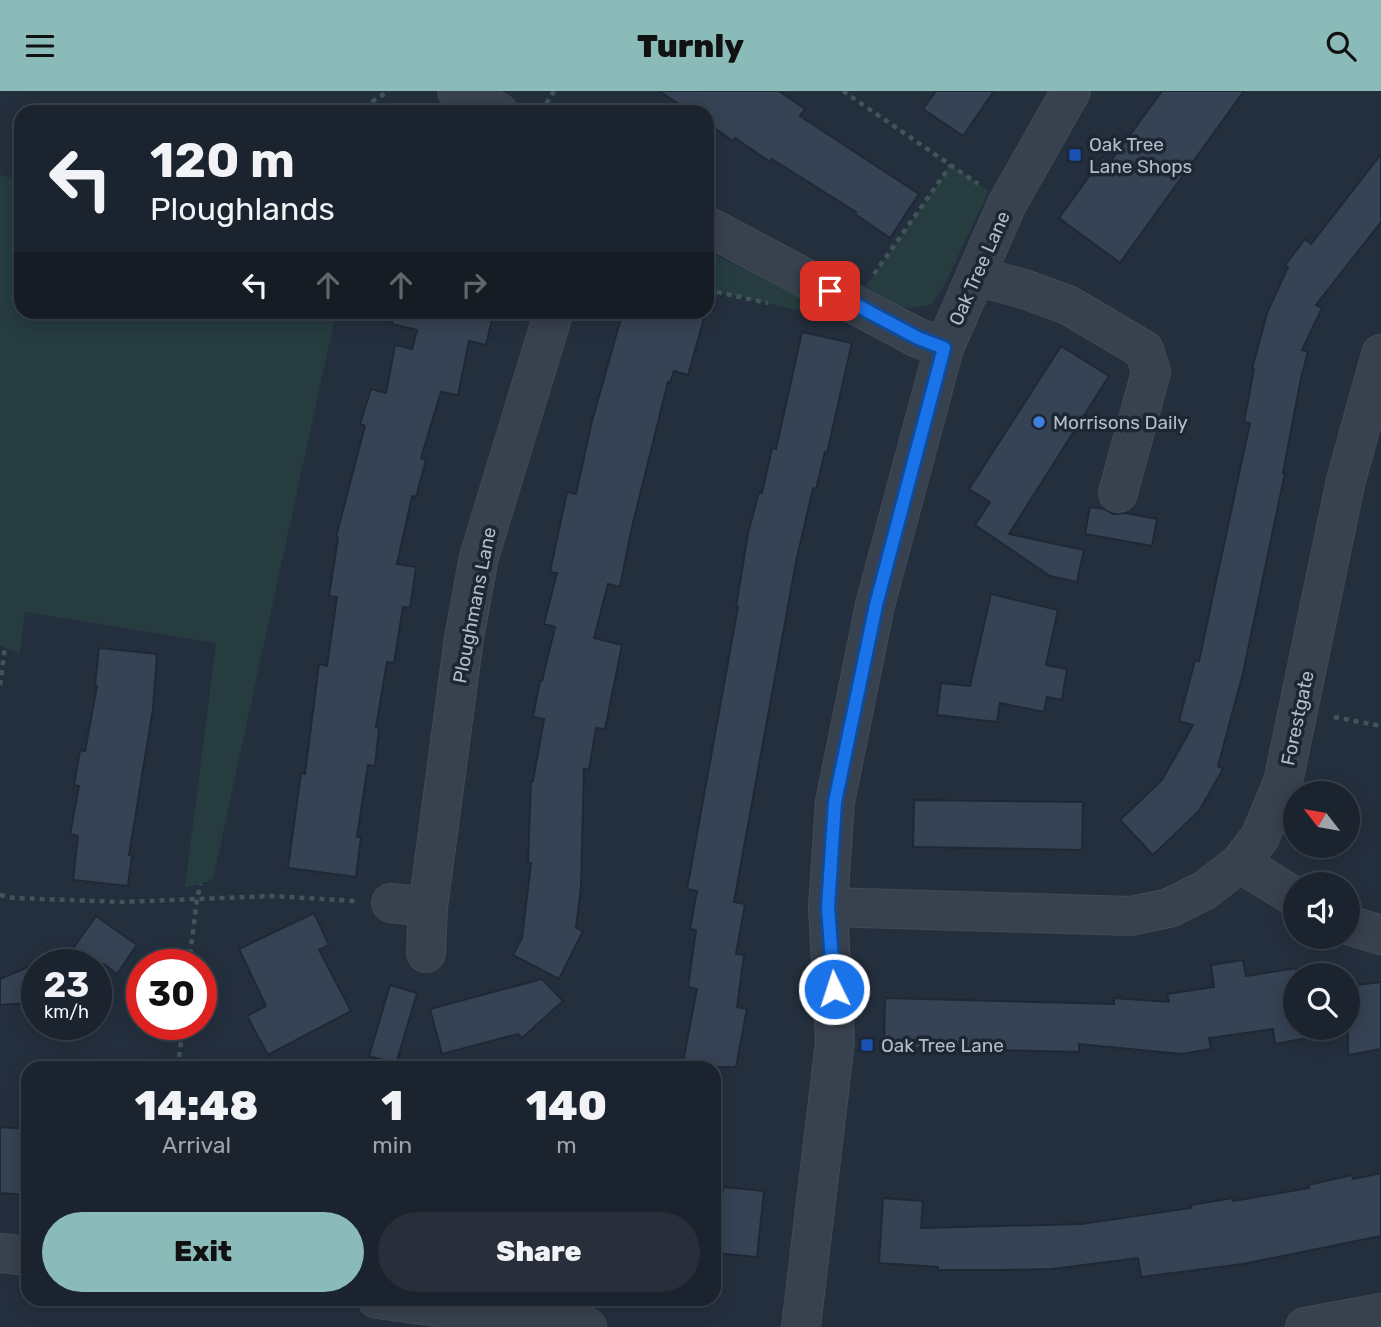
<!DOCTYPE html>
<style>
:root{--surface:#1b232e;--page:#282f3a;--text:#f1f3f6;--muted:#a0a4aa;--line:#39404a;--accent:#8bbbb9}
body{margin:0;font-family:Rubik,sans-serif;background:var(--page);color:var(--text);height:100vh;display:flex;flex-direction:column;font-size:26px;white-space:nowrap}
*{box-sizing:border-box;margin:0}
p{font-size:23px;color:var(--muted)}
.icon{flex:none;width:38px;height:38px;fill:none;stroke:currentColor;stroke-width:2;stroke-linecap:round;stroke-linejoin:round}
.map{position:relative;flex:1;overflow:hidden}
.sheet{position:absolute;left:21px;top:970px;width:700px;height:245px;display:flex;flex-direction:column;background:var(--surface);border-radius:21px;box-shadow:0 4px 18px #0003,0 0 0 2px var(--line)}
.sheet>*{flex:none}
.banner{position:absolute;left:14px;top:14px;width:700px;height:214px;border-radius:21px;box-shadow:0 4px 18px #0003,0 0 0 2px var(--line);background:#1b232e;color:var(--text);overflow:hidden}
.needle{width:46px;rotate:301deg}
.tools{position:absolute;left:1283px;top:690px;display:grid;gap:14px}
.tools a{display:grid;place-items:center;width:77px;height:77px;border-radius:50%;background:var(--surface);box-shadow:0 4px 18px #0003,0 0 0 2px var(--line);font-size:35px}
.speed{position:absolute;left:21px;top:858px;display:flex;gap:14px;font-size:35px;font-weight:700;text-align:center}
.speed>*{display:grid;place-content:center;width:91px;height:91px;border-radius:50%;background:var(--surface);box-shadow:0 4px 18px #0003,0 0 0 2px var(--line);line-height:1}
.speed small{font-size:18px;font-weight:400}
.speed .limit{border:10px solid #d22;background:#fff;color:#111}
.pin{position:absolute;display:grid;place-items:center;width:60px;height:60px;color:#fff;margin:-30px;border-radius:14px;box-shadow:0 4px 10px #0006}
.me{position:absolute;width:77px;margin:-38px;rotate:356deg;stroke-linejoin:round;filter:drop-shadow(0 0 5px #0008)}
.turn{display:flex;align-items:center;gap:24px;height:147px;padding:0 21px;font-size:32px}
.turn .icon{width:91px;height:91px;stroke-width:2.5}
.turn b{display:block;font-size:49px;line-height:60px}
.lanes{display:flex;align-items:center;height:66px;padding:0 21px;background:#0003;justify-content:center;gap:35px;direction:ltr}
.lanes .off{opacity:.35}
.eta{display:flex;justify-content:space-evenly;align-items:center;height:119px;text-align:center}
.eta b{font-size:42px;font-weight:800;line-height:49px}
.button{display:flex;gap:14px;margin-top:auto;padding:14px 21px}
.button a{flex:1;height:80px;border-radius:42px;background:var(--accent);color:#111;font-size:28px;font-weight:800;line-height:80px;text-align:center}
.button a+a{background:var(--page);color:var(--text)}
header{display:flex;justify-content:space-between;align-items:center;height:91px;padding:0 21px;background:var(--accent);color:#111;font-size:32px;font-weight:800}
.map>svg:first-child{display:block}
.green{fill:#263c3f}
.building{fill:#364354;stroke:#1f2835;stroke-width:2}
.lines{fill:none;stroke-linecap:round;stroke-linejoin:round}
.minor-casing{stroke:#414a57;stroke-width:40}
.path{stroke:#3f5557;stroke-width:4.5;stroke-dasharray:5 5;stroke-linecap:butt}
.minor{stroke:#38414e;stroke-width:38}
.route-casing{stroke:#114b97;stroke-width:18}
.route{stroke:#1a73e8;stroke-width:12}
.transit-dot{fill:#1a4fb4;stroke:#1d2633;stroke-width:2.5}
.shop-dot{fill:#3f7fe0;stroke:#1d2633;stroke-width:2.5}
.labels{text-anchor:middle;stroke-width:7;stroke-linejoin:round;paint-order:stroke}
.poi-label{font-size:19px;fill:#b4bcc9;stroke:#1d2633;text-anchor:start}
.street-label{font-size:19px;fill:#b4bcc9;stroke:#1d2633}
</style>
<header><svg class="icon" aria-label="menu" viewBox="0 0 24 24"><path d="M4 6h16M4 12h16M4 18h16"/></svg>Turnly<svg class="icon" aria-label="search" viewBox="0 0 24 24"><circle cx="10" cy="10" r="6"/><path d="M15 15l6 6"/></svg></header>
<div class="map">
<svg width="1381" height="1236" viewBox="0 0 1381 1236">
<rect width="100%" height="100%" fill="#242f3e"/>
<g class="green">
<path d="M951,74L989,100L945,193L932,213C901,222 891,212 866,195Z"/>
<polygon points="0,84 21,89 21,220 336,221 213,788 201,793 185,796 216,552 25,521 20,563 0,555"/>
<polygon points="707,160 855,232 707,199"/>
</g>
<g class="building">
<polygon points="659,0 779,0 805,18 800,25 919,103 890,147 855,123 856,121 772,68 770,71 735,47 733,50 707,32 707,21 691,21"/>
<polygon points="936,0 994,0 963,45 923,18"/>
<polygon points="1162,0 1244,0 1120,172 1059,127 1103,66 1110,71"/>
<polygon points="1381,63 1381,131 1316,214 1322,217 1302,259 1308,261 1301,287 1283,382 1285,382 1243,582 1218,675 1223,678 1199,720 1153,764 1120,729 1162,689 1193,634 1179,630 1195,569 1199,570 1250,332 1244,331 1254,278 1252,278 1267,222 1288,176 1285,174 1305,148 1311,153"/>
<polygon points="393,220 494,220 486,254 469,250 458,304 441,301 421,367 426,369 416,406 412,405 397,473 416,476 410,517 403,516 394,572 387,571 376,636 379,637 375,675 368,674 357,746 361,746 356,786 288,777 301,682 305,683 319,573 327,575 337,506 329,505 338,447 336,446 365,335 360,333 371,298 386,302 395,254 412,258 417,239 392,233"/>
<polygon points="623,220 706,220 688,284 674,280 670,292 668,291 631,440 620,496 608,493 594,547 622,554 605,638 596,637 589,679 584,678 581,796 576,837 583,840 559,888 513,864 522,847 531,772 528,772 531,690 533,690 544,628 533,626 540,590 542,590 555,536 544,533 557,482 550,481 567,401 576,403 592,330"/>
<polygon points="802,241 852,252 827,362 825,361 816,398 813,397 796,471 734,811 745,813 736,863 744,864 737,916 747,918 736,976 682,976 697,898 688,896 696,839 690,838 697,800 687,798 738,516 736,516 748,442 759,401 762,402 772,357 776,358"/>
<polygon points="1061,255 1109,285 1009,443 1084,459 1077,491 1050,485 975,434 990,411 969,398"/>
<polygon points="1090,416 1104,418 1113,423 1126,422 1157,428 1152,455 1085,443"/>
<polygon points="991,503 1058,519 1046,574 1067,578 1062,609 1047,606 1044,621 1000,612 997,631 937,624 941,592 970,595"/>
<polygon points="99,557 157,563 153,618 129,764 132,764 128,795 73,789 78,745 70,743 79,695 74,694 80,659 85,660 97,595 95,594"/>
<polygon points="914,709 1083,711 1082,759 913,756"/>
<polygon points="314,822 329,854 319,859 351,920 268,964 247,925 266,915 239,858"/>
<polygon points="96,825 137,854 117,883 104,873 62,873"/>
<polygon points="1243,869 1246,885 1296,877 1295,936 1307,936 1308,947 1275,953 1273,938 1209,947 1211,958 1181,963 1079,953 1079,961 884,956 885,907 1114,913 1114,907 1169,911 1167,903 1214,896 1211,874"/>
<polygon points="37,872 37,911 0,914 0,888"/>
<polygon points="542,888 563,910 522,947 518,943 442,963 430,918"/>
<polygon points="1381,891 1381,958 1348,964 1348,895"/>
<polygon points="390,894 417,902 396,973 369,965"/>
<polygon points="0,1036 28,1038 28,1104 0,1102"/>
<polygon points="1381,1082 1381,1145 1243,1173 1141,1186 1138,1167 1052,1178 1002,1179 938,1179 938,1176 879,1172 883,1107 923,1110 921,1137 1081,1133 1191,1117 1191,1114 1233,1107 1233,1110 1309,1097 1308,1094 1352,1084 1353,1088"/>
<polygon points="723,1096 764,1100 757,1166 715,1162"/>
</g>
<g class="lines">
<defs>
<g id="minor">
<polyline points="457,0 498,21"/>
<polyline points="707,135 918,247 944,257"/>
<polyline points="976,185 1024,198 1068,214 1144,259 1151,281 1118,402"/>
<polyline points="1240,772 1295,806"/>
<polyline points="391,812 428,816"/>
<polyline points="828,816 1131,825 1169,817 1205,799 1240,772 1260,746 1283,691 1346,389 1381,263"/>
<polyline points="1348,834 1381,844"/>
<polyline points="426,862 428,816 464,547 479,466 554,220"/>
<polyline points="0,1162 28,1165"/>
<polyline points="377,1208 587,1236"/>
<polyline points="801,1236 835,951 828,816 835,711 875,514 944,257 1007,113 1071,0"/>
<polyline points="1305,1236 1381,1222"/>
</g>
</defs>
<use href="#minor" class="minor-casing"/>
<g class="path">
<polyline points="843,0 978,93"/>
<polyline points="370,21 373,10 389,0"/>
<polyline points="541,21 554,0"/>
<polyline points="874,183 951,74"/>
<polyline points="707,199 768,212"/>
<polyline points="0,594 5,556"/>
<polyline points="1334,626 1381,635"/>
<polyline points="0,804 14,807 123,811 272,805 355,810"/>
<polyline points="189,873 197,807 201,793"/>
<polyline points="178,976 183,933"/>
</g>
<use href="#minor" class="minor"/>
</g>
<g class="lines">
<defs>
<polyline id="route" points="830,200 918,247 944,257 876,514 835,711 828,816 834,898"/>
</defs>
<use href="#route" class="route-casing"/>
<use href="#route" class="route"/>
</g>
<g class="transit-dot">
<rect x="1068" y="57" width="14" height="14" rx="3.5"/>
<rect x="860" y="947" width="14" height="14" rx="3.5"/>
</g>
<circle class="shop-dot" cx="1039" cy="331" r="7"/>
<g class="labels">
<g class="poi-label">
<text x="1089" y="60">Oak Tree<tspan x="1089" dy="22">Lane Shops</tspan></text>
<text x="1053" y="338">Morrisons Daily</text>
<text x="881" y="961">Oak Tree Lane</text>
</g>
<g class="street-label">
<text transform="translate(979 177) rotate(-66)" y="7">Oak Tree Lane</text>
<text transform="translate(474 514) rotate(-79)" y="7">Ploughmans Lane</text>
<text transform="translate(1297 627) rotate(-78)" y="7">Forestgate</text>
</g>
</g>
</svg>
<div class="tools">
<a><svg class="needle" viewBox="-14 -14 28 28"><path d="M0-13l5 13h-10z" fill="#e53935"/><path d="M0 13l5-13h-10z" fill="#a0a4aa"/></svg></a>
<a><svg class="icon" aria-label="sound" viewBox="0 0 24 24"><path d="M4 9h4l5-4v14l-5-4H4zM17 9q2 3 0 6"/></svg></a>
<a><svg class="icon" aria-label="search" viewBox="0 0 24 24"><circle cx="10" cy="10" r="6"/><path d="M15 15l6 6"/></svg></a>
</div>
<div class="speed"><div>23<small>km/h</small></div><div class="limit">30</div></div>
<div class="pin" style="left:830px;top:200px;background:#d93025"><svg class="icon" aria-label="arrive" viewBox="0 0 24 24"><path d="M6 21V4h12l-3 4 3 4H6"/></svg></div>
<svg class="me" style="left:834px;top:898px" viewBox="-20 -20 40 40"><circle r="17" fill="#1a73e8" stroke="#fff" stroke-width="3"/><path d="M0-11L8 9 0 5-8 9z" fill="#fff"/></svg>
<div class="banner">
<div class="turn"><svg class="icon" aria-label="left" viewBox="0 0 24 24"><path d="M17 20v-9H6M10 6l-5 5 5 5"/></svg><div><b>120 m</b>Ploughlands</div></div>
<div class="lanes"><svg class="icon" aria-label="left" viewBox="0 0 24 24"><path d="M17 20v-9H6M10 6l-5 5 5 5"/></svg><svg class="icon off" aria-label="ahead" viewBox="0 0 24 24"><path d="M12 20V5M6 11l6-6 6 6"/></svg><svg class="icon off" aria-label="ahead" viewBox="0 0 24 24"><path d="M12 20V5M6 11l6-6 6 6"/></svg><svg class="icon off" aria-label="right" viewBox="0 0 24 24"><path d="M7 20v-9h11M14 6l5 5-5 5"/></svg></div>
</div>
<section class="sheet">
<div class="eta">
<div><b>14:48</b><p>Arrival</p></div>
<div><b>1</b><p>min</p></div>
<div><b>140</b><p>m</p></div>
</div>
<div class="button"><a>Exit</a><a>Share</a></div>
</section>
</div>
